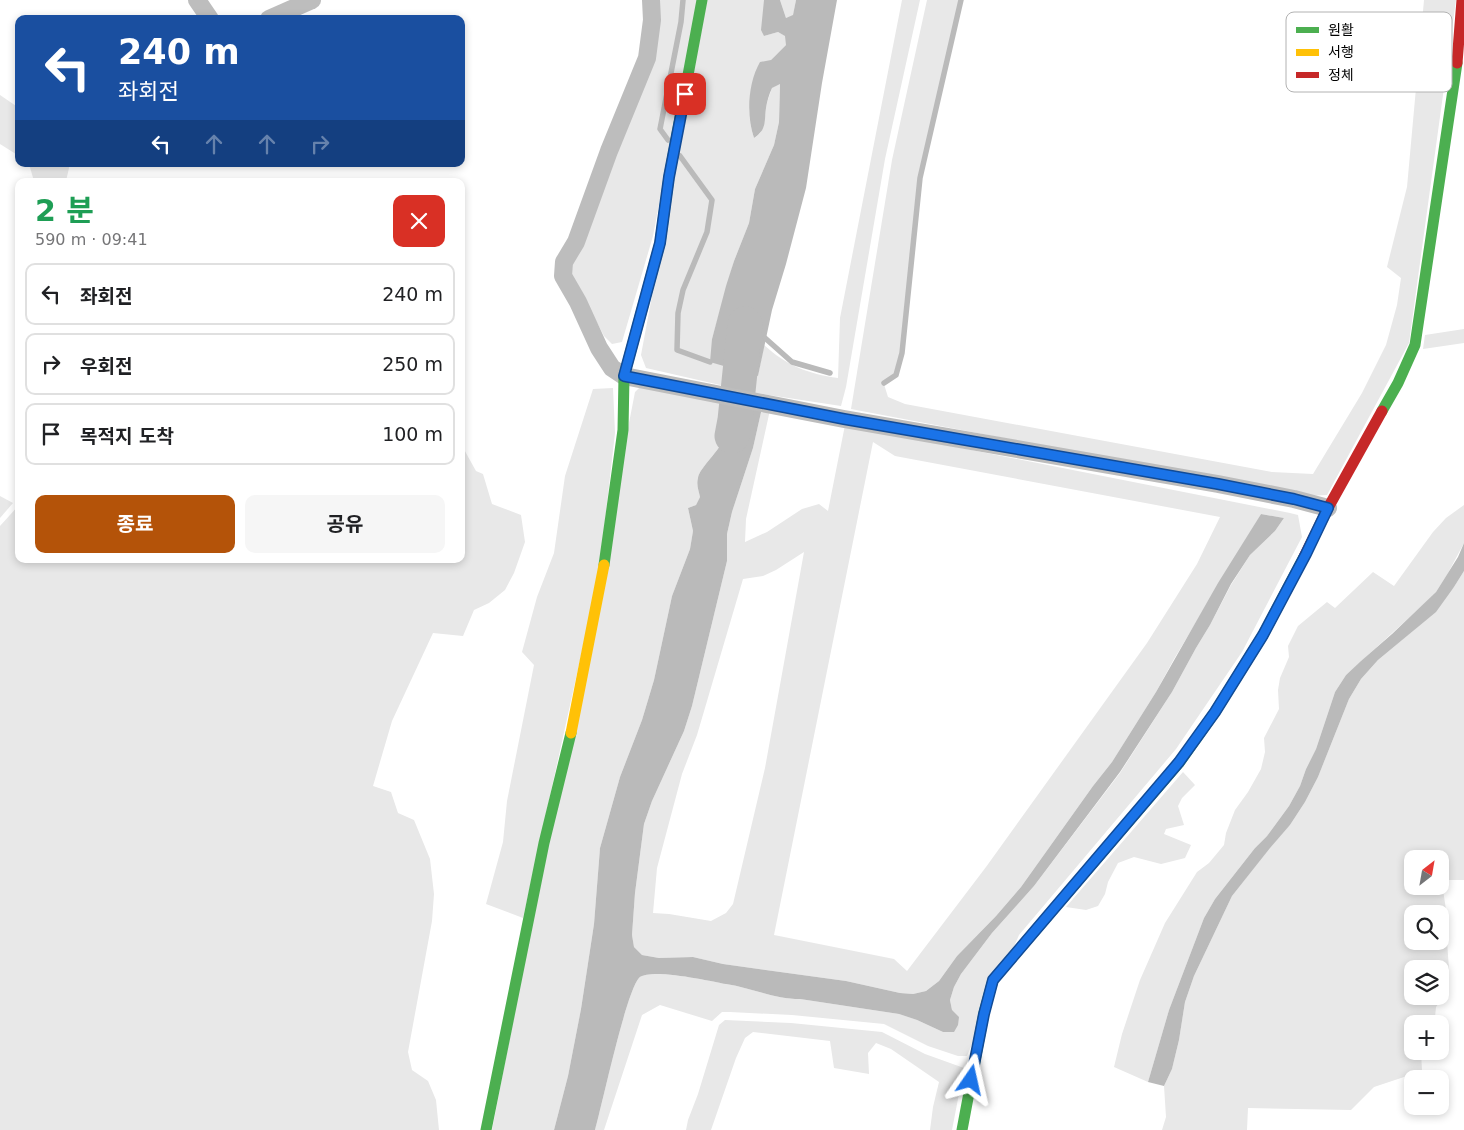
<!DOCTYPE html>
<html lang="ko">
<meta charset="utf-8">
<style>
:root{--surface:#fff;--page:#f6f6f6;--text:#202124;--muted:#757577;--line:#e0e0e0;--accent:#b45309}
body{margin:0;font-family:"DejaVu Sans","Noto Sans KR",sans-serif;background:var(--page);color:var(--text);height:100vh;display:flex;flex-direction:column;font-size:19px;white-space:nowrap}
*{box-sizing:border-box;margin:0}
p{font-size:16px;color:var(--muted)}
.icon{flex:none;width:28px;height:28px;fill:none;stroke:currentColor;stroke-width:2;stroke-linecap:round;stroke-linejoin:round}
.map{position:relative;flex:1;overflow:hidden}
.sheet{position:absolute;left:15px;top:178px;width:450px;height:385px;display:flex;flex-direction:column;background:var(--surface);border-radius:10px;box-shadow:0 2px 8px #0003}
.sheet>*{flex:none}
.hud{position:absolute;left:15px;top:15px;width:450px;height:152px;border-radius:10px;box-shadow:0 2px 8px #0003;background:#1a4fa0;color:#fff;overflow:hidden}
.needle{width:32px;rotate:31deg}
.tools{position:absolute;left:1404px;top:850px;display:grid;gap:10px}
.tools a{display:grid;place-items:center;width:45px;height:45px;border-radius:10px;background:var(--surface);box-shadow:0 2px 8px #0003;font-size:25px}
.pin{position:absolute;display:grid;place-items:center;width:42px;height:42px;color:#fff;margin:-21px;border-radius:10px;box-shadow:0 2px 8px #0006}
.me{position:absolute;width:55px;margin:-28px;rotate:11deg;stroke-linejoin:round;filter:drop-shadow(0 0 4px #0008)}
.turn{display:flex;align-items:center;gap:18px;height:105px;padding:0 20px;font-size:22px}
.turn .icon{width:65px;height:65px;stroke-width:2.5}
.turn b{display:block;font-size:35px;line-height:42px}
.lanes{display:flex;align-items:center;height:48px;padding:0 20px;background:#0003;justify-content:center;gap:25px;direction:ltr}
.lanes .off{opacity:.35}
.round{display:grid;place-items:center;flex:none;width:52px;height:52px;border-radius:10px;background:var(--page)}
.head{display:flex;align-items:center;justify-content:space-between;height:85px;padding:0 20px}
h1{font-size:30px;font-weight:700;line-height:38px;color:#1e9e55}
.primary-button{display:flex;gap:10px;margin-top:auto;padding:10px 20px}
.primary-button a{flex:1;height:58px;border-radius:10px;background:var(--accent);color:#fff;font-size:20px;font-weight:700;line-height:58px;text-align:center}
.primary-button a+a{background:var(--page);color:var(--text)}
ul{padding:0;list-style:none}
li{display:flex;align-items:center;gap:15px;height:62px;margin:0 10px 8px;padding:0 10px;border:2px solid var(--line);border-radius:10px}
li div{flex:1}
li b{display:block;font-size:19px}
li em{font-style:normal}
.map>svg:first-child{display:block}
.green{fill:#e8e8e8;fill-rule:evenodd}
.water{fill:#bababa}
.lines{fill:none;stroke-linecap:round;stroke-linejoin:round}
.stream{stroke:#bababa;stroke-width:5.5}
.river{stroke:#bababa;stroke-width:35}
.street{stroke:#bdbdbd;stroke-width:18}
.fast{stroke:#4caf50;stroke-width:11}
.slow{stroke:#ffc107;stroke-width:11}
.jam{stroke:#c62828;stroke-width:11}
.route-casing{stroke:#114b97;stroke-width:12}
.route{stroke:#1a73e8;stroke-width:9}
.key{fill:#fff;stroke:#b2b2b2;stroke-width:1}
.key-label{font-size:14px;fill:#000}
</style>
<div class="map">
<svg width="1464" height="1130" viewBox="0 0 1464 1130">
<rect width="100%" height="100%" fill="#fff"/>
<g class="green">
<polygon points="658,0 698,0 653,236 622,342 612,344 604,336 572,275 572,263"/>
<path d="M707,0H764V36L778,32L786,36V45C781,51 774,56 770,62C751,87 744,107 754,138C766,131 764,121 766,108C767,101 770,94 772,88L780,83L779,122L774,145L755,189L749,223L734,261L712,339L758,376L764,345C786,365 808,374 838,378L840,318L902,0H920L885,159L846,387L841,406L755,393L646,368L641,355Z"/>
<polygon points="780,0 796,0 793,16 786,18"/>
<polygon points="927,0 959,0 918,178 900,353 894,374 883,381 888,397 905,404 1272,472 1313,474 1362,393 1386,345 1397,305 1401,278 1387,267 1407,187 1424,0 1456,0 1409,343 1327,495 1307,496 851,409 892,160"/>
<polygon points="0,95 19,108 19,156 0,144"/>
<polygon points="29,164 68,164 69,168 66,181 34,181"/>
<polygon points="1464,329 1464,343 1423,349 1425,335"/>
<path d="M640,387L722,401C724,412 727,424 725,436C721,450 699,468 698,478C696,485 699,491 700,497L696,505L688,508L693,531L690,549L672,596L654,680L642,720L620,777L600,848L594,924L581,1009L568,1076L554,1130H492L635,392Z"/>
<polygon points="613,388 615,433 599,574 523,918 486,904 503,842 507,801 534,665 522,652 537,597 554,553 565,476 593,389"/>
<path d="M762,408L770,410L746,519L745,542L767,532L802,509L819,504L828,511L845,425L1290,513L1298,515L1302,537L1242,652L1176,749L1019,935L967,1056H958L928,1046L884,1024L792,1015L730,1012H722L712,1021L660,1005L642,1015L604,1130H595C602,1106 627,987 640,977C653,968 710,981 726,984C752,988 774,999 800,999L899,1014L917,1020L943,1032L952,1010L950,1000L954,987L961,974L992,933L1034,886L1120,773L1172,692L1196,648L1210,625L1231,585L1250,555L1275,531L1284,518L1261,514L1174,659L1156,692L1112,762L1093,786L1021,887L996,916L957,956L939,981L926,991L913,994L900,993L846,981L723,964L693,957L659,958L642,955L634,947L632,935L635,893L644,824L652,801L684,731L692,706L727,561V534L732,512L753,448ZM873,442L895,456L1220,517L1197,564L1147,643L986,867L907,971L894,959L774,935ZM804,552L765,768L733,904L726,913L711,921L669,914L653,913L657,868L682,774L697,735L743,579L763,576L776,570Z"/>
<polygon points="461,444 476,471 483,474 492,504 521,515 525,542 514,573 505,590 489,603 474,610 463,636 433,633 392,721 373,786 391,792 398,813 414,820 430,859 434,894 432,921 408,1052 412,1070 428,1081 436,1100 439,1130 0,1130 0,526 19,505 19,559 461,559"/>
<polygon points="0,496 13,503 0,518"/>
<polygon points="1464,505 1464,543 1448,573 1436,592 1423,605 1346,675 1335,692 1316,749 1306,769 1300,786 1289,806 1267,836 1255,848 1215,899 1204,918 1169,1010 1148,1082 1114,1067 1122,1034 1140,980 1165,923 1197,872 1209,863 1224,845 1226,833 1235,810 1248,792 1261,769 1265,752 1264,738 1279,709 1278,690 1280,678 1289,657 1288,646 1298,626 1327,602 1335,608 1373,572 1394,586 1433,532 1446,518"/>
<path d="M1464,571V880H1445L1443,890L1449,929L1447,941L1449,969L1448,979L1441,984L1443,997L1436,1007L1435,1017L1436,1023L1412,1024V1051H1421L1422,1071L1374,1087L1351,1110L1248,1108L1247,1130H1162L1166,1117L1164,1086L1172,1069L1179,1040L1185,1002L1194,976L1232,896L1270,847L1290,825L1305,802L1318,777L1349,699L1361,679L1378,660L1414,630L1454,587ZM1412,859H1440V886H1412ZM1412,914H1440V941H1412ZM1412,969H1440V996H1412Z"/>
<polygon points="1183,772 1195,785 1182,798 1178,806 1184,825 1166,829 1164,834 1191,845 1185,858 1161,864 1134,857 1118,863 1108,882 1105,894 1098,906 1086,910 1066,907"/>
<polygon points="725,1020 791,1023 882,1032 925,1054 964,1068 952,1130 930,1130 933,1107 939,1082 891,1049 876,1043 868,1053 869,1074 834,1068 830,1041 753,1032 745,1038 736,1058 711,1130 686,1130 688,1120 698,1094 719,1025"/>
</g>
<g class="water">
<path d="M764,0H780L786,18L793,15L796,0H837L822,83L806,188L786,264L772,310L758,376L710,362L712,339L726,286L734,261L749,223L755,189L774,145L779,122L780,84L772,88C769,95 767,101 766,108C764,123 767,129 754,138C746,115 748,83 760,62L771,60L786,45L785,36L778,32L764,36L761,30Z"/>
<path d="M722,401L762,408L753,448L732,512L727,534V561L692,706L684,731L652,801L644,824L635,893L632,935L634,947L642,955L659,958L693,957L723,964L846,981L900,993L913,994L926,991L939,981L957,956L996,916L1021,887L1093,786L1112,762L1156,692L1218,583L1261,514L1284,518L1275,531L1250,555L1231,584L1210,625L1196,648L1172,692L1120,772L1034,886L992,933L961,974L954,987L950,1000L952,1010L959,1017L958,1025L954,1032H943L917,1020L899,1014L800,999C774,999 752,988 726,984C710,981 653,968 640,977C627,987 602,1106 595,1130H554L568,1076L581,1009L594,924L600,848L620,777L642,720L654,680L672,596L690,549L693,531L688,508L696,505L700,497C699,491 696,485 698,478C699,468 721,450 725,436C727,424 724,412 722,401Z"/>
<polygon points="1464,543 1464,571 1454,587 1436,612 1378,660 1361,679 1349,699 1318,777 1305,802 1290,825 1270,848 1232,896 1194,976 1185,1002 1179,1040 1172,1069 1164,1086 1148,1082 1169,1010 1204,918 1215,899 1255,848 1267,836 1289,806 1300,786 1306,769 1316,749 1335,692 1346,675 1361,661 1392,634 1436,592 1458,557"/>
</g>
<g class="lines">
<g class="stream">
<polyline points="668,140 660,129 681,22 683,0"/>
<polyline points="680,156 712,200 707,232 683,290 678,313 677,350 710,362"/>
<polyline points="765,338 792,362 830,373"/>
<polyline points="884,383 896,375 902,353 920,178 961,0"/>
</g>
<polyline class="river" points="732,436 735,420 745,324"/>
<g class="street">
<polyline points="197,0 210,19"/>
<polyline points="651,0 652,20 647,58 609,151 576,242 564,262 563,276 578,302 599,348 612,368 624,376 844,419 1218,484 1294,499 1328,508"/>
<polyline points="269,19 312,0"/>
</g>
<g class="fast">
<polyline points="1382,411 1398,383 1415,345 1457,63"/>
<polyline points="604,565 623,430 624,376 660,243 669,177 702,0"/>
<polyline points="486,1130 544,843 571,733"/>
<polyline points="962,1130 984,1013 993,980 1179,763 1215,712 1263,635 1304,557"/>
</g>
<polyline class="slow" points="571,733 604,565"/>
<g class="jam">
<polyline points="1457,63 1462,0"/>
<polyline points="1304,557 1328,508 1382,411"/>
</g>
</g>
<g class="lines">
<defs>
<polyline id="route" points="685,94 669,177 660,243 624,376 844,419 1218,484 1294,499 1328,508 1306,554 1263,635 1215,712 1179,762 993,980 984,1014 971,1080"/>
</defs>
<use href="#route" class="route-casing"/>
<use href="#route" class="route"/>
</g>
<rect x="1286" y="12" width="166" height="80" rx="8" class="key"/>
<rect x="1296" y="27" width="23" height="6" fill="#4caf50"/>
<rect x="1296" y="49" width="23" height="7" fill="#ffc107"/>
<rect x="1296" y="72" width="23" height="6" fill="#c62828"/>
<g class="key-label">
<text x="1328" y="35">원활</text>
<text x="1328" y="57">서행</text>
<text x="1328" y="80">정체</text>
</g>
</svg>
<div class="tools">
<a><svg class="needle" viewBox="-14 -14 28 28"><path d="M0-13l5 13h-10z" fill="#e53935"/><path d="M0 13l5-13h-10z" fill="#757577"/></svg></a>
<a><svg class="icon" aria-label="search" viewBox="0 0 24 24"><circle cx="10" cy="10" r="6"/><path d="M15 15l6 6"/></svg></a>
<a><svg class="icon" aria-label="layers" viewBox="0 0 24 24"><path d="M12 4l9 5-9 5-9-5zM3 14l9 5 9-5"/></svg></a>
<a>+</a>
<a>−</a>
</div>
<div class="pin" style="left:685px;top:94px;background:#d93025"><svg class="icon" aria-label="arrive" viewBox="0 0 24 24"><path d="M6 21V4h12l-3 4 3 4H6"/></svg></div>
<svg class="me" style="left:971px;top:1080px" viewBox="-20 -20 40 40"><path d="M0-17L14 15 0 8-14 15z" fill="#1a73e8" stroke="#fff" stroke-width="4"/></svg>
<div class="hud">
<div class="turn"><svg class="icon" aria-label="left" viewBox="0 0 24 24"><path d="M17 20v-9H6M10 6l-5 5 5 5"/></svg><div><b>240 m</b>좌회전</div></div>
<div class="lanes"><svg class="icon" aria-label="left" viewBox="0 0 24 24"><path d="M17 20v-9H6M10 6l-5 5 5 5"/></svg><svg class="icon off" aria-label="ahead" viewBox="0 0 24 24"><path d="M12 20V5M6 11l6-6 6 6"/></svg><svg class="icon off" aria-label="ahead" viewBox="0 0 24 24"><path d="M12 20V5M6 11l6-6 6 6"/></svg><svg class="icon off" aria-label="right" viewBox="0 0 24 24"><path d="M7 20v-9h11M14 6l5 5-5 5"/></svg></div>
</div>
<section class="sheet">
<div class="head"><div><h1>2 분</h1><p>590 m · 09:41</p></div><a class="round" style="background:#d93025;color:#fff"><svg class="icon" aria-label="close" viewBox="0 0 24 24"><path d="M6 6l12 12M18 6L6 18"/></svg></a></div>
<ul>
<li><svg class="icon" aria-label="left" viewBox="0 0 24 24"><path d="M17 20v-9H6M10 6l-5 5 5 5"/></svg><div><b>좌회전</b></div><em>240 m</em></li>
<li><svg class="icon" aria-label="right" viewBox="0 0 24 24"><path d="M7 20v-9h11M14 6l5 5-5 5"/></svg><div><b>우회전</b></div><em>250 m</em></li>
<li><svg class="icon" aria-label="arrive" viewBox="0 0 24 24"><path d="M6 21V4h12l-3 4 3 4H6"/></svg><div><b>목적지 도착</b></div><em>100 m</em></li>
</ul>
<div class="primary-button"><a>종료</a><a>공유</a></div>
</section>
</div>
